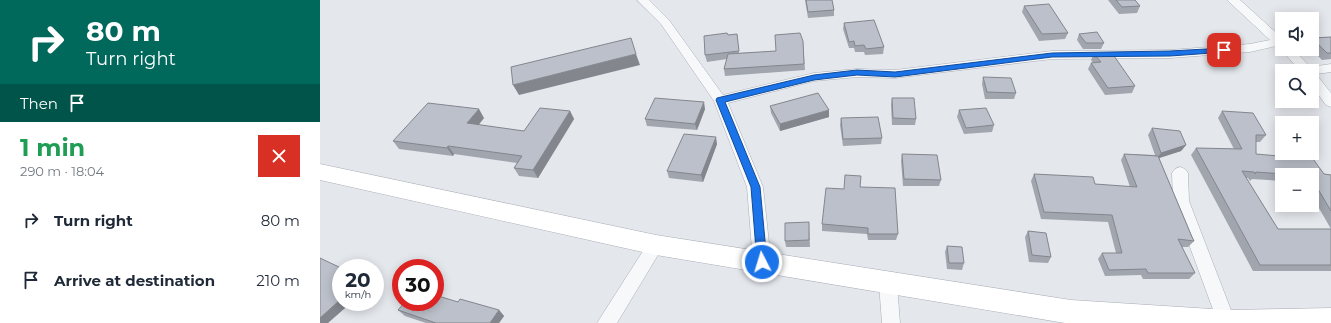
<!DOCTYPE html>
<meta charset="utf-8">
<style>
:root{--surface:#fff;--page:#f6f6f7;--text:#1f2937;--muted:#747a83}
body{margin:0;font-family:Montserrat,sans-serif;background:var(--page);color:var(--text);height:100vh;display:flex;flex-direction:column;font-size:15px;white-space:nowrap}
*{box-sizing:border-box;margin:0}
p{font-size:13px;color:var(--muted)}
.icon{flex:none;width:22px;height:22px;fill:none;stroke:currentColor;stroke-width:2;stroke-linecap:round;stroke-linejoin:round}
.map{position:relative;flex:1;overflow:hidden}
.sheet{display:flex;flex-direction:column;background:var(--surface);width:320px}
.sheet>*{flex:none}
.guide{background:#00695c;color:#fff;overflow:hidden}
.fabs{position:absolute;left:955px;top:12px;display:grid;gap:8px}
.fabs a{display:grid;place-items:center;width:44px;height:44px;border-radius:0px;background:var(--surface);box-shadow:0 2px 10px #0003;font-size:20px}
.speed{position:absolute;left:12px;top:259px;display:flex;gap:8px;font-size:20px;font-weight:700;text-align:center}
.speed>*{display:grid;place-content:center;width:52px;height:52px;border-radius:50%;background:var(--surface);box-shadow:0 2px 10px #0003;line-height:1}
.speed small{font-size:10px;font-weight:400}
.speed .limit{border:6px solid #d22;background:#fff;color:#111}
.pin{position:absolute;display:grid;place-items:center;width:34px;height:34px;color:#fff;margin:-17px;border-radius:8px;box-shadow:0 2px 6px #0006}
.me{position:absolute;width:44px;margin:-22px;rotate:355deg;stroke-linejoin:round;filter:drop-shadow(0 0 3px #0008)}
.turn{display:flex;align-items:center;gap:14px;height:84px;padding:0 20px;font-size:18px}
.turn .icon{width:52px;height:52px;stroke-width:2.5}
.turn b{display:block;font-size:28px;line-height:34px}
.then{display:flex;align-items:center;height:38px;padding:0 20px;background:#0003;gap:8px;font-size:15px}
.round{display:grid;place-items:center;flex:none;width:42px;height:42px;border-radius:0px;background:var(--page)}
.summary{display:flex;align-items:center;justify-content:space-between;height:68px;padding:0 20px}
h1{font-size:24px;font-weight:700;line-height:30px;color:#1e9e55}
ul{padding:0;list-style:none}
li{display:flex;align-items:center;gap:12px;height:60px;padding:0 20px}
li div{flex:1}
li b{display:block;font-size:15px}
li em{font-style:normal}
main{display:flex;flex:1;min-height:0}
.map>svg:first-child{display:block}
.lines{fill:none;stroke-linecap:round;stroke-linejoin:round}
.street-casing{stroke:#a9aeb7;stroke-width:1}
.secondary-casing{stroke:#a9aeb7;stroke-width:1}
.street{fill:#f7f8fa;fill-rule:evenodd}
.secondary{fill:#fff;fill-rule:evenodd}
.wall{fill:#a1a5ae}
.shaded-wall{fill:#83868d}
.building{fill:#bbc0ca;stroke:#83868d}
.route{fill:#1a73e8;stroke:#114b97}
</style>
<main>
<section class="sheet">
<div class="guide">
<div class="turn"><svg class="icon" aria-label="right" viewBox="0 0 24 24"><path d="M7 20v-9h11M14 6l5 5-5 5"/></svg><div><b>80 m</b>Turn right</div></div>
<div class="then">Then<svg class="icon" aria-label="arrive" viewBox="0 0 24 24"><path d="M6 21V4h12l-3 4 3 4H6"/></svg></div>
</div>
<div class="summary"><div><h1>1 min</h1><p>290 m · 18:04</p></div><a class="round" style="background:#d93025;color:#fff"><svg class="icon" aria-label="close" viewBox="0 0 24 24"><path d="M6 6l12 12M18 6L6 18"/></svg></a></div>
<ul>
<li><svg class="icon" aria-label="right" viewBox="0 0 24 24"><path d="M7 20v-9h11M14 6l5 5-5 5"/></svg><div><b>Turn right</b></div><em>80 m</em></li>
<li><svg class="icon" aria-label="arrive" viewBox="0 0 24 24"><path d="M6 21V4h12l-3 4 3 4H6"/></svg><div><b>Arrive at destination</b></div><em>210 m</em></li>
</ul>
</section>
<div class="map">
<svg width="1011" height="323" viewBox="0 0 1011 323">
<rect width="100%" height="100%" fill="#e4e7ec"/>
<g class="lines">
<defs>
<g id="street">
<polygon points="317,0 329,0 349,20 403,95 494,73 537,69 575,70 732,51 850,50 930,44 950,40 907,0 920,0 962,38 962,49 973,49 990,67 1011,64 1011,72 996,74 1011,93 1011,107 1006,105 992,86 992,71 980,71 960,48 956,46 930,52 850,58 732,59 575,78 537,77 494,81 408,103 443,187 451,262 448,267 442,270 436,267 433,262 427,187 394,101 341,24"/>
<polygon points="860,167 865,169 868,173 869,201 916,323 898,323 853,201 852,173 855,169"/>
<polygon points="336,238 342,240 344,245 297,323 277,323 330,240"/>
<polygon points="568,276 574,278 577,284 580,323 562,323 559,284 562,278"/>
</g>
<polygon id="secondary" points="0,164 336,235 751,300 907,310 1011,308 1011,323 745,323 336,255 0,180"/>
</defs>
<use href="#street" class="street-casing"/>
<use href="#secondary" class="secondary-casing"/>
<use href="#street" class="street"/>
<use href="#secondary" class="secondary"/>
</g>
<g class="wall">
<polygon points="485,0 512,0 514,10 514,16 488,18"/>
<polygon points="788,0 815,0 820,6 817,13 799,14"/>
<polygon points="704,6 748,33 745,39 719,41 702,12"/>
<polygon points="524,23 564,47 563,54 545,55 544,52 535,52 534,48 529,48 523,29"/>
<polygon points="417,34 419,53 456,51 483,41 485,70 405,76 404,69 407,59 387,62 385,55 408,35"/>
<polygon points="759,34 784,43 781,49 763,49 757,40"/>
<polygon points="1011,37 1011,59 1002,60 991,49 992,49 992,38"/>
<polygon points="774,54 815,86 812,93 785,95 768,69 771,63 773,63 771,60"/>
<polygon points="663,77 696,93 694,99 665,99 662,84"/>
<polygon points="572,98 596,119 595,125 572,125 571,105"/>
<polygon points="450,106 509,117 460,131 451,113"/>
<polygon points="385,109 377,130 327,126 325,119"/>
<polygon points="639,110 674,125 672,132 644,134 637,117"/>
<polygon points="250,111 254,119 218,178 199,176 194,168 197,163 134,154 133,156 79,149 73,141 164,118 158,125 204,131"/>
<polygon points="902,111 946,135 940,142 936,142 936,154 1004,174 1011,175 1011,229 992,196 992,175 962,175 962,181 932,179 930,181 928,178 926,178 958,229 1011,229 1011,271 933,271 871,155 876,148 914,149 898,118"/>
<polygon points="521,118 562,138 561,144 523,146 520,125"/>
<polygon points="832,128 866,145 861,151 839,158 874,241 868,247 862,247 875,273 869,279 823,279 821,275 785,276 778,259 782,253 796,253 788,222 721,219 711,181 714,174 775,184 810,187 801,160 804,154 835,155 828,135"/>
<polygon points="397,144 383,182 349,178 347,171"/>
<polygon points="582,154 621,180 619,186 583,186 581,161"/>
<polygon points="540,187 578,234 576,240 548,240 547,234 502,231 502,224 524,189"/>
<polygon points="489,222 490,247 466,247 465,241"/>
<polygon points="708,231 731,257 728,263 709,262 705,237"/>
<polygon points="627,246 644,263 642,270 627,269 625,252"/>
<polygon points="138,302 179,310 184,316 179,323 106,323 85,316 78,310"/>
</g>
<g class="shaded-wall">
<polygon points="316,54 320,65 199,95 193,85"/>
<polygon points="384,102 385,109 377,130 375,124"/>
<polygon points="159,109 164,118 153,132 147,123"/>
<polygon points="509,110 509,117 460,131 460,124"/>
<polygon points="250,111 254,119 218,178 213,170"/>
<polygon points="396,137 397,144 383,182 381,175"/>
<polygon points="866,145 861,151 836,159 841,153"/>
<polygon points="128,146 134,154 133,156 127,148"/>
<polygon points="55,285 61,291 55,297"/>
<polygon points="21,299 21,302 32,302 8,323 0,323 0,318"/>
<polygon points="179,310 184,316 179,323 170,323"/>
</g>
<g class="building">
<polygon points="486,0 512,0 514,10 488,12"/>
<polygon points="796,0 815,0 820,6 802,7"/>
<polygon points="729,4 748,33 722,34 704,6"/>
<polygon points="554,20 564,47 546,49 544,45 535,46 534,41 529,42 524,23"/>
<polygon points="777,32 784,43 766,43 759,34"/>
<polygon points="407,33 408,35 417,34 419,51 385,55 384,36"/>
<polygon points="480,33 483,41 484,64 404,69 408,54 456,51 455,35"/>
<polygon points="1011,37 1011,53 1007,53 992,38"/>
<polygon points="311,38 316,54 193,85 191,67"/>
<polygon points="792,53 815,86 788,88 771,63 781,62 774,54"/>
<polygon points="663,77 691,78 696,93 667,92"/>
<polygon points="498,93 509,110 460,124 450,106"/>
<polygon points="335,98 384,102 375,124 325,119"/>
<polygon points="572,98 594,98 596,119 573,118"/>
<polygon points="108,103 159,109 147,123 204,131 220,108 250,111 213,170 194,168 202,156 128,146 127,148 73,141"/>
<polygon points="666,108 674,125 646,128 639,110"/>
<polygon points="902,111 933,113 946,135 936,135 936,154 993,159 1004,174 1011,175 1011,211 992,179 992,175 977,175 936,172 935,174 934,172 922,171 958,229 1011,229 1011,265 940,265 876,148 922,149"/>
<polygon points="558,117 562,138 523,139 521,118"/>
<polygon points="832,128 860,131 866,145 841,153"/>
<polygon points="364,134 396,137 381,175 347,171"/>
<polygon points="582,154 617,155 621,180 584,179"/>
<polygon points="804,154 838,156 872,237 874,241 858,239 875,273 828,273 826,269 789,270 782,253 802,253 792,215 724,212 714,174 773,177 775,184 817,187"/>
<polygon points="525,175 541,176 540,187 575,188 578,234 548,234 548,228 502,224 506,188 524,189"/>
<polygon points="489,222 489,240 465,241 465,223"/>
<polygon points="708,231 726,233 731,257 712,255"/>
<polygon points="627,246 642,247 644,263 629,263"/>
<polygon points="0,258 21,268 21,299 0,318"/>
<polygon points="115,295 138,302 140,299 179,310 170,323 116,323 78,310 85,302 115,302"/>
</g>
<polygon class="route" points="904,48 907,50 906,52 850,56 732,57 575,77 537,75 494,80 405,102 440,187 447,262 446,265 442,266 438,265 437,262 431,187 396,100 397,98 494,75 537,70 575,72 732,53 850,51"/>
</svg>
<div class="fabs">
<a><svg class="icon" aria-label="sound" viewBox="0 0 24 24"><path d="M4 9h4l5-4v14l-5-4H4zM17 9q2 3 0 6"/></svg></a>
<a><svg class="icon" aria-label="search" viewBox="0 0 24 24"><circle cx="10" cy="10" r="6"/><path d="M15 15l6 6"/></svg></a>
<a>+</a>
<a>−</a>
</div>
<div class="speed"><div>20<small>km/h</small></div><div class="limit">30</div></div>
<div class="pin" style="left:904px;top:50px;background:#d93025"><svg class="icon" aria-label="arrive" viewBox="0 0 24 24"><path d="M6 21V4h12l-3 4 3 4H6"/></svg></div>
<svg class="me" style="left:442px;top:262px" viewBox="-20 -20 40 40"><circle r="17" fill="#1a73e8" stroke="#fff" stroke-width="3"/><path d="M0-11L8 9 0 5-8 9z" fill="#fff"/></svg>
</div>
</main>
